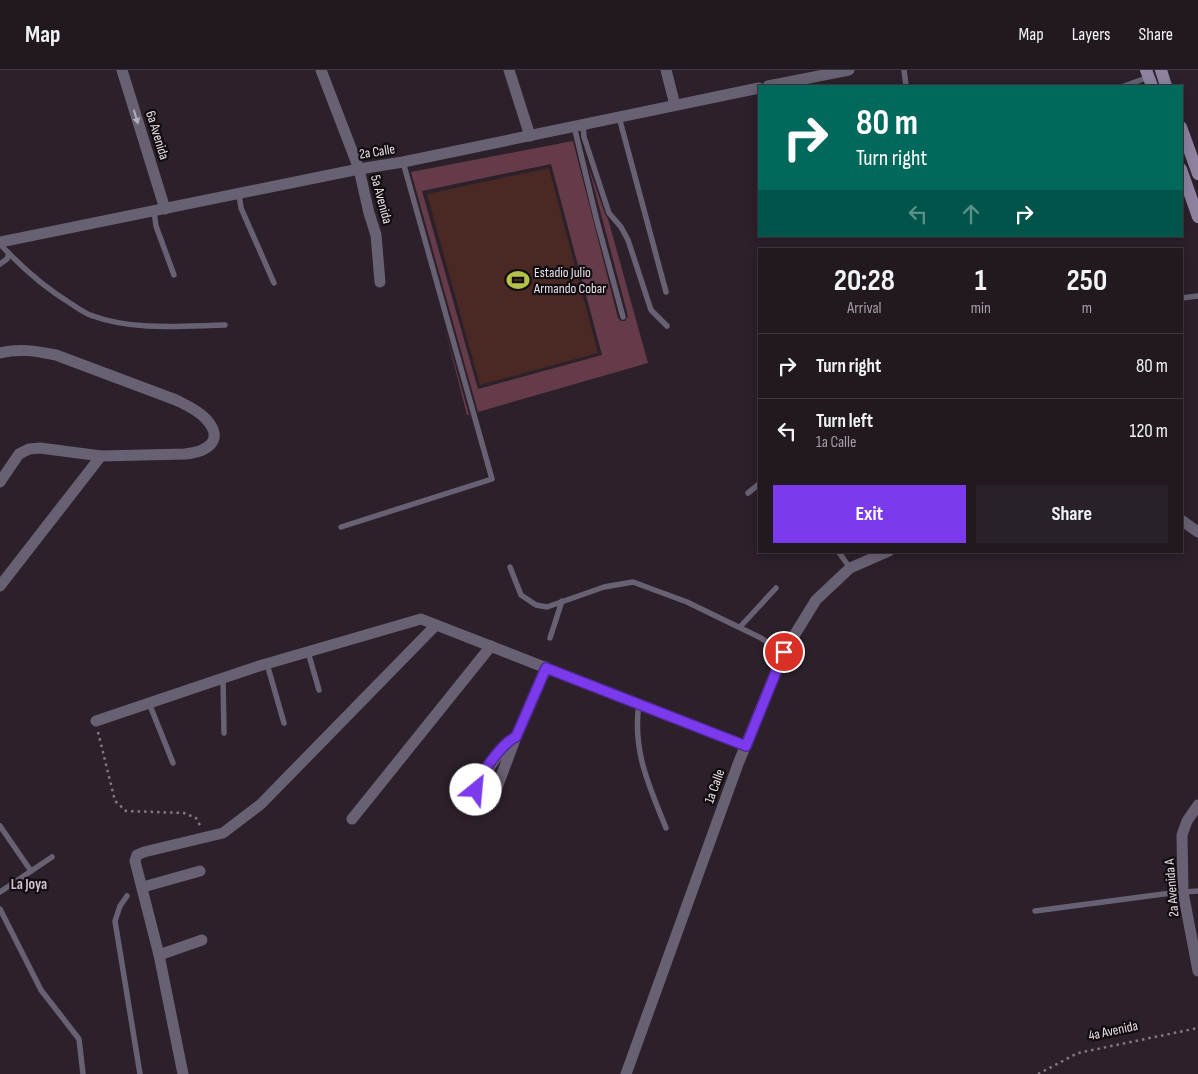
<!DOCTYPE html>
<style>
:root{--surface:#211820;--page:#292129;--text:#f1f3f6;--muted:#a2a0a5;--line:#3e373e;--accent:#7c3aed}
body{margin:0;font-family:"Sofia Sans Condensed",sans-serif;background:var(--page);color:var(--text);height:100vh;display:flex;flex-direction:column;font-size:19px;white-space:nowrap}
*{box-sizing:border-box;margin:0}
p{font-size:16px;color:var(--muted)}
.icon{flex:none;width:28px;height:28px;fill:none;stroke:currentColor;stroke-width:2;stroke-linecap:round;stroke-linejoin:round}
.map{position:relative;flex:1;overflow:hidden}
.side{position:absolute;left:758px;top:178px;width:425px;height:305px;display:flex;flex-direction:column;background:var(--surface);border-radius:0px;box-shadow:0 2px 12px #0003,0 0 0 1px var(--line)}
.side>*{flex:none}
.banner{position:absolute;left:758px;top:15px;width:425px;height:152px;border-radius:0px;box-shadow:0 2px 12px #0003,0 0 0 1px var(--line);background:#00695c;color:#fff;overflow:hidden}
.pin{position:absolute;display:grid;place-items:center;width:42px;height:42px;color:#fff;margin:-21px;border:2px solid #fff;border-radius:50%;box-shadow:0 1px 5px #0007}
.me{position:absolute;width:55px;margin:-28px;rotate:28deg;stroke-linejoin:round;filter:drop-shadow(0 0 4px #0008)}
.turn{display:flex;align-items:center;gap:18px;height:105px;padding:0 15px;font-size:22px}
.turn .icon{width:65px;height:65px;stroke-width:2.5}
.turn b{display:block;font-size:35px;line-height:42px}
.lanes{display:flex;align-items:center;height:48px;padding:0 15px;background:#0003;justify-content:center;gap:25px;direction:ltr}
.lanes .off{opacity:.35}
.eta{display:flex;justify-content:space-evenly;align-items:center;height:85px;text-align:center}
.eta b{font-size:30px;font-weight:700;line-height:35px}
.cta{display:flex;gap:10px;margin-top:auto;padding:10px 15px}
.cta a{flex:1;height:58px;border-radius:0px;background:var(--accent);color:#fff;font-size:20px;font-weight:700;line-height:58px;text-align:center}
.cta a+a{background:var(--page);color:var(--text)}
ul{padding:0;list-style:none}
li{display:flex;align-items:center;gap:15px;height:65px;padding:0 15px;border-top:1px solid var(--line)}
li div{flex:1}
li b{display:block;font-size:19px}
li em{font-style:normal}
header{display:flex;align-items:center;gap:30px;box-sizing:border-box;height:70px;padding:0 25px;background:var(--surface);border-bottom:1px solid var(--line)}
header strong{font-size:24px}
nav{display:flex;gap:28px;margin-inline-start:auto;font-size:18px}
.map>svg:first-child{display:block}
.green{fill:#4a2925}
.building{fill:#663b49;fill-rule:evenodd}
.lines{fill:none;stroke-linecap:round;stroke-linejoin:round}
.path{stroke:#837982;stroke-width:2.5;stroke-dasharray:2.5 4;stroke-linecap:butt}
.service{stroke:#686173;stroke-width:5.5}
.minor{stroke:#686173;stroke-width:11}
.secondary{stroke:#8e83a0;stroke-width:12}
.oneway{fill:#b5aeb9}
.route-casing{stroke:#51269a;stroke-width:12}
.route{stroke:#7c3aed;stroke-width:9}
.labels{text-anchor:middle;stroke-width:4.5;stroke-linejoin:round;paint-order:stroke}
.street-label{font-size:14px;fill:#e9e1e8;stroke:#110c10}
.poi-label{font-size:14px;fill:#e9e1e8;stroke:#110c10;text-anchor:start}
.neighbourhood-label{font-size:15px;font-weight:bold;fill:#d2c2cf;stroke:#110c10}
</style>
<header>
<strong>Map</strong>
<nav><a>Map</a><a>Layers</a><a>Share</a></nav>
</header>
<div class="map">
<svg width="1198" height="1004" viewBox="0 0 1198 1004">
<rect width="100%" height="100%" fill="#2c202a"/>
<polygon class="green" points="549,98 598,283 480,315 427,124"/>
<g class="building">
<path d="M573,71L618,248L621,251H625L628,246L588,95L605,144L608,149L648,293L478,342L411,102ZM551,94L602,285L478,319L422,121Z"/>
<polygon points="445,259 469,345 467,345"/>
</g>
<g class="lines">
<g class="path">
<polyline points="98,662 115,731 126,741 184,743 196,748 201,757"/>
<polyline points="1038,1004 1078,983 1198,958"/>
</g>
<g class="service">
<polyline points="904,0 906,16"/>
<polyline points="1124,16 1149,7"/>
<polyline points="619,47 666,222"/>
<polyline points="583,55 584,67 609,143 621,157 628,170 651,240 667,256"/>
<polyline points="574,56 597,151 623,247"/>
<polyline points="239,124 241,138 274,213"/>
<polyline points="154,141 156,156 174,205"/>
<path d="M0,174C22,198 45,218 73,235C79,239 86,244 93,246C134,261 182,256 225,255"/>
<polyline points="0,194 7,189 9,183"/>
<polyline points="1181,228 1198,226"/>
<polyline points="748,423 759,414"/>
<polyline points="341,457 492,409 403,92"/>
<polyline points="838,481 850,498"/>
<polyline points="510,497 521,525 536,535 547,537 604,517 633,512 687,532 759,567 784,582"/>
<polyline points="740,557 776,518"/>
<polyline points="550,568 562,531"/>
<polyline points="308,582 319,620"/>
<polyline points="267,594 284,653"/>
<polyline points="223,608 224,663"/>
<polyline points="149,633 173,693"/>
<path d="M639,634C632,680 649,716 666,758"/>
<polyline points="0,756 31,801"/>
<polyline points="0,822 52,787"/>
<polyline points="127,826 120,836 115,851 140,1004"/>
<polyline points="0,839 41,920 79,969 83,1004"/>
<polyline points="1035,841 1171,823 1198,821"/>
</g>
<g class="minor">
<polyline points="122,0 165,139"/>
<polyline points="321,0 359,99 369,143 376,165 380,212"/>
<polyline points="509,0 530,66"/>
<polyline points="666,0 675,35"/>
<polyline points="768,16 849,0"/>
<polyline points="0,172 359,99 403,92 759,18"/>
<path d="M0,283C19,278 36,281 56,285L176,330C186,335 198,340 206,349C226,371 206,382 185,384L101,386L40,378L29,379L19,384L0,412"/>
<polyline points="1181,450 1198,462"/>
<polyline points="0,516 101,386"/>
<polyline points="96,651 259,596 421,549 746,676"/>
<polyline points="516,667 505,675 477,715 476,721 480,725 487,728 496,720 516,667 546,597"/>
<polyline points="1198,735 1187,751 1182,765 1183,822 1198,901"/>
<polyline points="352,749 491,576"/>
<polyline points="143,817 200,801"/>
<polyline points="159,885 202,870"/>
<polyline points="183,1004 159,885 135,791 137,785 144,782 223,763 261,734 436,555"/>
<polyline points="626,1004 738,694 784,582 816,530 850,498 889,481"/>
</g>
<g class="secondary">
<polyline points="1146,0 1152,16"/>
<polyline points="1161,0 1166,16"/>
<polyline points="1181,57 1198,104"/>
<polyline points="1181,99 1198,147"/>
</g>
</g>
<defs><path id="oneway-solid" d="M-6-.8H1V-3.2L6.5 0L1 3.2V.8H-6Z" transform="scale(1.25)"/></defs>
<use class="oneway" href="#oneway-solid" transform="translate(136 47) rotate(73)"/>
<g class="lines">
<defs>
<path id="route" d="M476,720C477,707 503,672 516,667L546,598L746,676L784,582"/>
</defs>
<use href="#route" class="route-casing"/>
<use href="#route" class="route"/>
</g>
<defs>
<symbol id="stadium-bare" viewBox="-9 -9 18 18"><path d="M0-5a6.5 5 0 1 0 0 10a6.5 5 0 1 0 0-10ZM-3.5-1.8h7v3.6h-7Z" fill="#b5c249" stroke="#110c10" stroke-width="2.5" paint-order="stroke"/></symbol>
</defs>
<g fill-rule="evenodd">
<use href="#stadium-bare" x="502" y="194" width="32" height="32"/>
</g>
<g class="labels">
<g class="street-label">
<text transform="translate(158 65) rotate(73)" y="5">6a Avenida</text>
<text transform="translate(377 81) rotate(-9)" y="5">2a Calle</text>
<text transform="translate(382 129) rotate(75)" y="5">5a Avenida</text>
<text transform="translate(714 716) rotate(-70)" y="5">1a Calle</text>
<text transform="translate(1171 818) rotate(-95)" y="5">2a Avenida A</text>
<text transform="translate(1113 960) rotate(-12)" y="5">4a Avenida</text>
</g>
<g class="poi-label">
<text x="534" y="207">Estadio Julio<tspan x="534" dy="16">Armando Cobar</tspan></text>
</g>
<g class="neighbourhood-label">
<text x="29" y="819">La Joya</text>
</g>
</g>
</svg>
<div class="pin" style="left:784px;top:582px;background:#d93025"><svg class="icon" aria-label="arrive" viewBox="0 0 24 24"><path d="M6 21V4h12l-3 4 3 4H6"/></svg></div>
<svg class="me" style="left:476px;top:720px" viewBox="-20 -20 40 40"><circle r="19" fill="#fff"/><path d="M0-13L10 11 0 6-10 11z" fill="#7c3aed"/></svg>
<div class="banner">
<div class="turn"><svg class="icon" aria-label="right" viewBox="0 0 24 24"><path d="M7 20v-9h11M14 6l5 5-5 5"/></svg><div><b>80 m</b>Turn right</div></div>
<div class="lanes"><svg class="icon off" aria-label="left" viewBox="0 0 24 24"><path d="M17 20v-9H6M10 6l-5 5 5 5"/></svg><svg class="icon off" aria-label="ahead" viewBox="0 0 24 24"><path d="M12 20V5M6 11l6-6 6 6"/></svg><svg class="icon" aria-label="right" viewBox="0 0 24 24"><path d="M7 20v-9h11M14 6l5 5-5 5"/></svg></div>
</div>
<section class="side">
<div class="eta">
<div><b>20:28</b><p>Arrival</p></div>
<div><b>1</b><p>min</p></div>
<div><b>250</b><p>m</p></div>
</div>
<ul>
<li><svg class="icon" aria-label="right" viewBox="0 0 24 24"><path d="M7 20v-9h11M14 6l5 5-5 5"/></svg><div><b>Turn right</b></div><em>80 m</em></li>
<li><svg class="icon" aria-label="left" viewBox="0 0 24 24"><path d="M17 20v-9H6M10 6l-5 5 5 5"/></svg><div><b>Turn left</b><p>1a Calle</p></div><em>120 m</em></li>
</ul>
<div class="cta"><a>Exit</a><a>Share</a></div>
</section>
</div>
